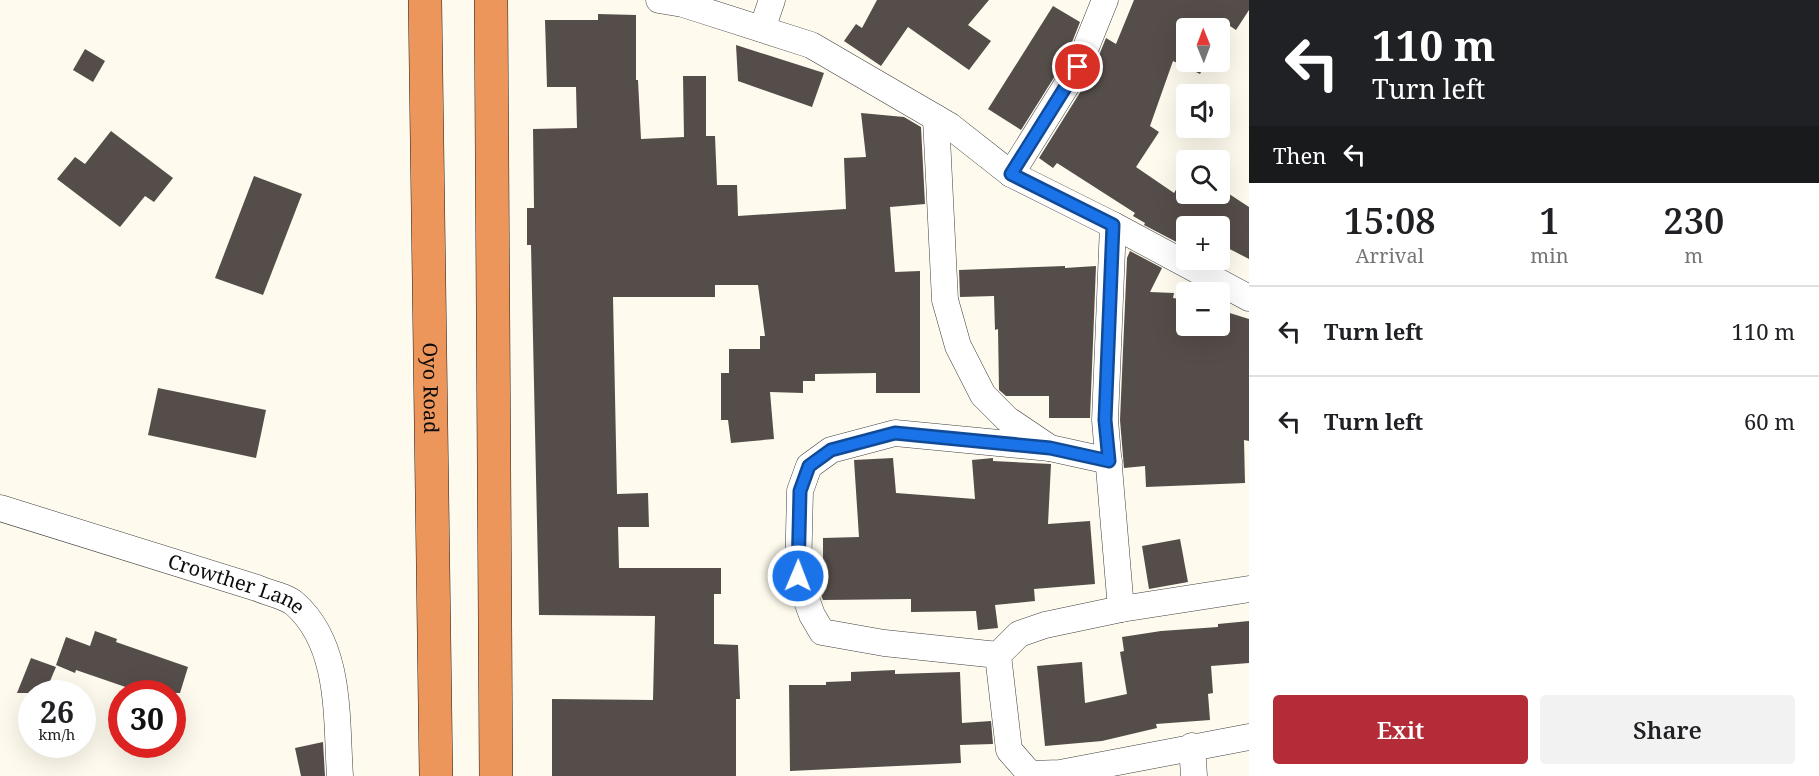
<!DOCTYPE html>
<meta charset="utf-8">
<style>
:root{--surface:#fff;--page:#f2f2f2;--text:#202124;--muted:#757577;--line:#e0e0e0;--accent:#b52c39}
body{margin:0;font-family:"Noto Serif",serif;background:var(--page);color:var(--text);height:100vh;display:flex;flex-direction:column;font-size:22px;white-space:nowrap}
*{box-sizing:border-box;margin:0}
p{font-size:20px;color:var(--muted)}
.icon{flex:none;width:33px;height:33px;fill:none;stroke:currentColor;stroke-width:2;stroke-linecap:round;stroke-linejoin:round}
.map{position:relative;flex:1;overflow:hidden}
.sheet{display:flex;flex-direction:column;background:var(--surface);width:570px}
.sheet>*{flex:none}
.guide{background:#202124;color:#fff;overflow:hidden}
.needle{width:39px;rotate:359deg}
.buttons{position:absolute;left:1176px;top:18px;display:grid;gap:12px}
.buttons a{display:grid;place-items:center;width:54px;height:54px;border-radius:6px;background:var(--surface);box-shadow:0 6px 24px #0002;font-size:30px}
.speed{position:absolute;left:18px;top:680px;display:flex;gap:12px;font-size:30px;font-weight:700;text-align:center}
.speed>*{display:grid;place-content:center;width:78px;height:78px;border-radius:50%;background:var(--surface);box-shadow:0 6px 24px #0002;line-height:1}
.speed small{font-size:15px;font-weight:400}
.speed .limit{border:9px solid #d22;background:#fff;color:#111}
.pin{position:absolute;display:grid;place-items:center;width:51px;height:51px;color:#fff;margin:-26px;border:3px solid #fff;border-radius:50%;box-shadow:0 2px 6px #0007}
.me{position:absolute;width:66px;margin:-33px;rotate:1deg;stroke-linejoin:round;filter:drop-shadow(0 0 4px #0008)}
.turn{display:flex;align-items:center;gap:21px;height:126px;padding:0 24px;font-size:27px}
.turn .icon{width:78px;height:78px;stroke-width:2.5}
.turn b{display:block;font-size:42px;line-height:51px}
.then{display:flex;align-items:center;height:57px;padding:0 24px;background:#0003;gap:12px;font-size:22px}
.eta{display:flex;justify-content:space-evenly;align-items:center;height:102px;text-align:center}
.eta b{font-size:36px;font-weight:600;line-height:42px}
.primary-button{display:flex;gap:12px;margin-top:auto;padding:12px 24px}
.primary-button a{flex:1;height:69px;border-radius:6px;background:var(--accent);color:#fff;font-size:24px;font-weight:600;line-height:69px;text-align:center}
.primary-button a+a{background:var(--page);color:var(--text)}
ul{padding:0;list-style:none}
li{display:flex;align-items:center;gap:18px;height:90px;padding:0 24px;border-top:2px solid var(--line)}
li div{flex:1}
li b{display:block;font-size:22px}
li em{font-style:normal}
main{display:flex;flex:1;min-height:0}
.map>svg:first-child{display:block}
.building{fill:#554d49}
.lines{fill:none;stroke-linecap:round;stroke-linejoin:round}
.street-casing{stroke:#3f3f3f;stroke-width:27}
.highway-casing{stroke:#1d1d1d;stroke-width:34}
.street{stroke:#fff;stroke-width:26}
.highway{stroke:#ed965c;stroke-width:33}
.route-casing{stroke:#114b97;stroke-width:15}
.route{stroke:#1a73e8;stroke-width:10}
.labels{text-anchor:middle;stroke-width:6;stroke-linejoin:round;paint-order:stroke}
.street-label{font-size:20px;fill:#0c0c0c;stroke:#fff}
</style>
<main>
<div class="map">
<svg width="1249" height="776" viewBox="0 0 1249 776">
<rect width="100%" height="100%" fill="#fefaed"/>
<g class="building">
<polygon points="877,0 989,0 968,25 991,41 969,70 908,27 881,66 844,41 856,24 862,28"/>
<polygon points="1134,0 1249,0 1249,10 1236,30 1224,22 1220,32 1220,28 1186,28 1186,62 1206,62 1200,74 1173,61 1150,126 1159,132 1136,167 1174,193 1186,173 1186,194 1220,194 1220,188 1249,207 1249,259 1220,244 1220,226 1186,226 1186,247 1144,225 1145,223 1133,216 1135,213 1057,163 1053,168 1039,158 1091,75 1106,38 1116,44"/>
<polygon points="1053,6 1080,22 1065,60 1021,130 988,109"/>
<polygon points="598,14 636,15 636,80 638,80 641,139 684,137 683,76 706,76 706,136 715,136 717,185 737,185 738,216 846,209 844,158 866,157 861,113 904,117 921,127 925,204 890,207 895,272 920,271 920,393 876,393 876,373 815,374 815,381 803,381 803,393 770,392 774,439 731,443 728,420 721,420 721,373 729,373 729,349 760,349 760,336 765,336 758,285 715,285 715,297 613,297 617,494 648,493 649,527 618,527 619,568 721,568 721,594 714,594 714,644 738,645 740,699 736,699 736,776 552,776 552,699 653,700 655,616 539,615 531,245 527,245 527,208 534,208 533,129 577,128 576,87 547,87 545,20 598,20"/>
<polygon points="736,45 824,73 812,107 738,81"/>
<polygon points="85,49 105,61 93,82 73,70"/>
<polygon points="111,131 173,178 154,202 145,196 120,227 57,179 75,157 85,164"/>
<polygon points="254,176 302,194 263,295 215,278"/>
<polygon points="1130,251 1162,268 1150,292 1174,293 1173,298 1186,300 1186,326 1220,326 1220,310 1249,319 1249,441 1244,440 1245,483 1146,487 1145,466 1124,468 1120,420 1127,258"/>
<polygon points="1065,266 1065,268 1096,266 1090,418 1049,418 1049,396 1006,396 999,390 998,329 995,330 994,296 960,297 959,270"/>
<polygon points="158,388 266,410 256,458 148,435"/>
<polygon points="893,458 896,493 975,499 972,460 993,458 993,461 1051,464 1048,524 1090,521 1095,584 1034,589 1035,601 995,605 998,628 978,630 976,611 911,612 911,599 823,600 820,592 819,559 823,559 823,538 859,537 854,460"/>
<polygon points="1180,539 1188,582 1149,589 1142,546"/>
<polygon points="1249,621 1249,663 1211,666 1213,693 1208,694 1210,720 1156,724 1157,728 1102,741 1045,746 1037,666 1082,662 1085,703 1127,694 1120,652 1124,651 1122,637 1161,631 1218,627 1218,624"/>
<polygon points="95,631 117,639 116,642 188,667 180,693 143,693 76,670 75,673 56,665 66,637 90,646"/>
<polygon points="31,658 56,667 45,693 17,693"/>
<polygon points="895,670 895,674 960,672 962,723 991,721 993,744 960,745 961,763 790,771 789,685 826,685 826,682 851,681 851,672"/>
<polygon points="323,742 325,776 301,776 295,748"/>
</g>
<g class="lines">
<defs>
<g id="street">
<polyline points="659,0 683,4 811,45 950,126 1011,174 1113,225 1249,298"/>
<polyline points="762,29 772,0"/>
<polyline points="936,118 945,300 958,346 983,395 1007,419 1050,448 1109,461"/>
<polyline points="1011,174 1078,67 1105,0"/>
<polyline points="1113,225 1105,420 1121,609"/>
<path id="s1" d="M0,508L257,588C268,593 286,596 295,604C342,646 336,719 340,776"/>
<polyline points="1249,589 1121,609 1045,625 1019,634 998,655 1009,750 1030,774 1060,773 1249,737"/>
<polyline points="998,655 884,643 822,632 812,615 798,576 800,491 809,466 831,450 895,433 1050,448"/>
<polyline points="1192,746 1194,776"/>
</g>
<g id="highway">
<path id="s2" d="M425,0L436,776"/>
<polyline points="491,0 496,776"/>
</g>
</defs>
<use href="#street" class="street-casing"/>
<use href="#highway" class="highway-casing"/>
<use href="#street" class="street"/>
<use href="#highway" class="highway"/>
</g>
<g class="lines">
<defs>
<polyline id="route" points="798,576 800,491 809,466 831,450 895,433 1050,448 1109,461 1105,420 1113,225 1011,174 1078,67"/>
</defs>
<use href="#route" class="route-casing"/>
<use href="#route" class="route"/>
</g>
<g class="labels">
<g class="street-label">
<text dy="7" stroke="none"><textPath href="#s2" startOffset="388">Oyo Road</textPath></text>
<text dy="7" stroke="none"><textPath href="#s1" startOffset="248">Crowther Lane</textPath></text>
</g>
</g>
</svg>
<div class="buttons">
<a><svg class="needle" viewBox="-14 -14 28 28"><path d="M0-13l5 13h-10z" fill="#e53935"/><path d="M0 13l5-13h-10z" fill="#757577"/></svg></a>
<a><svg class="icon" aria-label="sound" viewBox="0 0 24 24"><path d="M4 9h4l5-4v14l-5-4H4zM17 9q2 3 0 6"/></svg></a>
<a><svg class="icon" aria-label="search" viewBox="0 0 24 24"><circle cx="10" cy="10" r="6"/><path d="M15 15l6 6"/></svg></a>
<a>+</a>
<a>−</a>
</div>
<div class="speed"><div>26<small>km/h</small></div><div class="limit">30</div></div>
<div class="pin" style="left:1078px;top:67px;background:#d93025"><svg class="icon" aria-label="arrive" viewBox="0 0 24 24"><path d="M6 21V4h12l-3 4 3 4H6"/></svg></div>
<svg class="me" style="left:798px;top:576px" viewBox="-20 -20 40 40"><circle r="17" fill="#1a73e8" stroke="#fff" stroke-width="3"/><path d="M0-11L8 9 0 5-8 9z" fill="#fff"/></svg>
</div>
<section class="sheet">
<div class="guide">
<div class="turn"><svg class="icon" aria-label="left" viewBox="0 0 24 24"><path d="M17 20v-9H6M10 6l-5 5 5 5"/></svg><div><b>110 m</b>Turn left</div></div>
<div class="then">Then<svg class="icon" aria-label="left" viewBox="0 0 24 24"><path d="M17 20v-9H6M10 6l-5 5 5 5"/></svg></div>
</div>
<div class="eta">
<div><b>15:08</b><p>Arrival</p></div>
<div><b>1</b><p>min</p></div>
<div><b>230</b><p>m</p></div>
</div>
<ul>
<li><svg class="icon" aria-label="left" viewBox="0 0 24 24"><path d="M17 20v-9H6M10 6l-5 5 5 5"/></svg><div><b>Turn left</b></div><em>110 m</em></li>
<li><svg class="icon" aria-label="left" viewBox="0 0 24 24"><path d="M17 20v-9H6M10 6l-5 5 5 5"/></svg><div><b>Turn left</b></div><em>60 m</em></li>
</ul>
<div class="primary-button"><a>Exit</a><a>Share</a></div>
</section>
</main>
